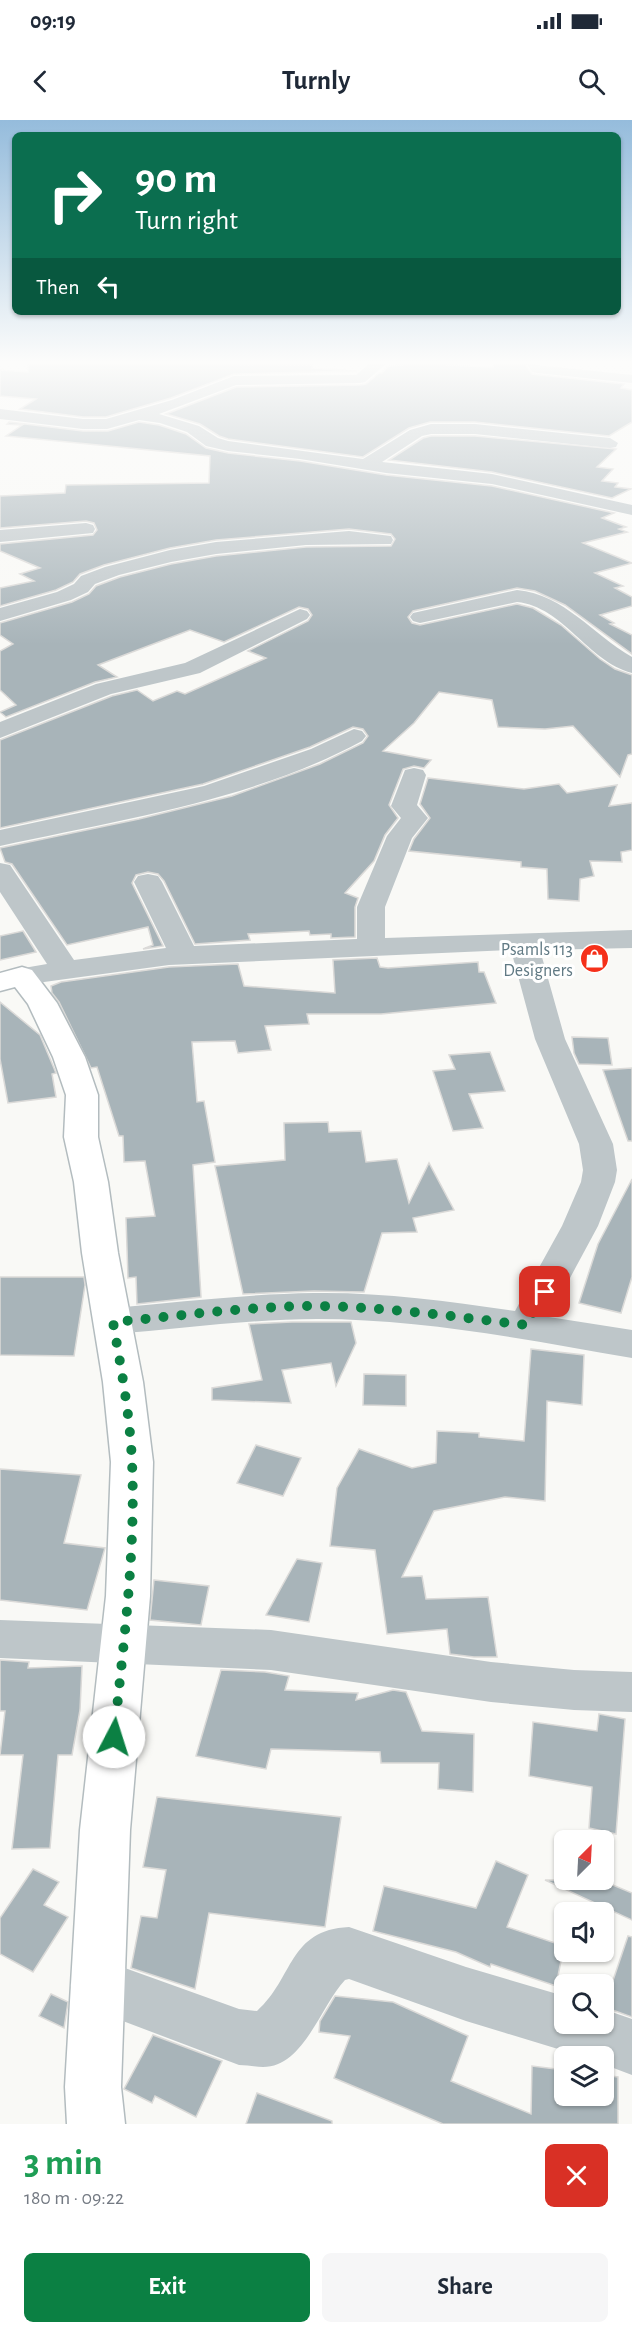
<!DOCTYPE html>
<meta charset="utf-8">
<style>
:root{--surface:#fff;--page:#f6f6f7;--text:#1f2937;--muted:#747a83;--accent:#0b8043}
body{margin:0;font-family:"Alegreya Sans",sans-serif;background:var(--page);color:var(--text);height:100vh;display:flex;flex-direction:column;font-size:22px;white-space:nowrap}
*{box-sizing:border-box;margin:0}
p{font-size:20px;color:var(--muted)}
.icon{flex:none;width:33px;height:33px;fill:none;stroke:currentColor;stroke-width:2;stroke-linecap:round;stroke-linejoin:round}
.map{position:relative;height:2004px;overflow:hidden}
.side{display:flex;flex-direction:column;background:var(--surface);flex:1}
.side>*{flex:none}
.top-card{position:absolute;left:12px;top:12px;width:609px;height:183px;border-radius:9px;box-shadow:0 2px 4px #0004;background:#0b6e4f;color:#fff;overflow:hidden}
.needle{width:39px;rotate:24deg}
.tools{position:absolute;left:554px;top:1710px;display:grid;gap:12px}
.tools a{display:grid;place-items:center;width:60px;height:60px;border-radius:9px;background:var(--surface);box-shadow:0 2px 4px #0004;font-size:30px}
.pin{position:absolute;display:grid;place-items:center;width:51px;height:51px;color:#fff;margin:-26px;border-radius:12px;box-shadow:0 3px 9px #0006}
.me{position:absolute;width:66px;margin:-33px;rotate:5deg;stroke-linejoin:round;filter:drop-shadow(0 0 4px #0008)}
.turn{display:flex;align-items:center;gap:21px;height:126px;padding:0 24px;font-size:27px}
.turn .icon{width:78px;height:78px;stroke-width:2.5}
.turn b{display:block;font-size:42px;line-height:51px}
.then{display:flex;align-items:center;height:57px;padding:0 24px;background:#0003;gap:12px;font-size:22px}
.round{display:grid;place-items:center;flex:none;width:63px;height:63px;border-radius:9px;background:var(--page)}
.headline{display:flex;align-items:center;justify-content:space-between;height:102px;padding:0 24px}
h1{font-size:36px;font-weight:700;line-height:45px;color:#1e9e55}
.cta{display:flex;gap:12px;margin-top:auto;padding:12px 24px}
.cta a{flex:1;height:69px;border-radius:9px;background:var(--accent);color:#fff;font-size:24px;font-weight:700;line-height:69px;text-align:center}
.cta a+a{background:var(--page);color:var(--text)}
.status{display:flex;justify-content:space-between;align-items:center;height:42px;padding:0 30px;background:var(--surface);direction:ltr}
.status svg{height:16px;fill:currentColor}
header{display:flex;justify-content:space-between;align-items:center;height:78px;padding:0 24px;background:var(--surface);font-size:27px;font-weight:700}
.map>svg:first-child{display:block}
.building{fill:#a8b4b9;stroke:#dbdad8;stroke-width:1.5}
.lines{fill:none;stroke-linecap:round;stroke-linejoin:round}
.secondary-casing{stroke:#b3bcbf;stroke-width:3}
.street{fill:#bec6c9;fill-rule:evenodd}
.secondary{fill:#fff;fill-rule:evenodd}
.route{stroke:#0b8043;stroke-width:10;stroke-dasharray:0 18}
.labels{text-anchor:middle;stroke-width:6;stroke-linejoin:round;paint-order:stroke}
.poi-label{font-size:18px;fill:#617a84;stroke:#fff;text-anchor:end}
</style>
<div class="status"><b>09:19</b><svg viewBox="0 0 49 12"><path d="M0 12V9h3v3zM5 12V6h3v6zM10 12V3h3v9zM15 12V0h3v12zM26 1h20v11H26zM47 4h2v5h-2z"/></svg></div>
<header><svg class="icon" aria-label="back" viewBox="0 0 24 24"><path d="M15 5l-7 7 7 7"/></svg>Turnly<svg class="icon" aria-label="search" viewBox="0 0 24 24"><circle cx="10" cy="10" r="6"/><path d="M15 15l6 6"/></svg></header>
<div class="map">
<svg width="632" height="2004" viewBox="0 0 632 2004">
<rect width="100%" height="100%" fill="#f9f9f6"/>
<g class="building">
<polygon points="28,244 287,245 313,245 312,248 357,251 234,254 171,278 106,297 83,297 20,289 36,279 0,276 0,250 28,252"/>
<polygon points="421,244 493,247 494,244 525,244 532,254 624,264 621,268 632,270 632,302 609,316 475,302 430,302 409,308 363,337 228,319 219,316 200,304 166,294 236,267 360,265 366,264 379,253 382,253 388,246"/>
<polygon points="9,302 83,311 108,311 139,302 159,305 186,314 206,328 228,333 300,341 386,355 492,366 614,393 602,398 626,407 619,409 627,412 583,423 632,443 595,453 623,466 615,468 632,477 632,486 600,495 614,503 610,504 632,515 632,534 565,485 535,471 517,468 413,491 408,497 412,503 420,505 517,484 533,488 561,505 600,539 615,549 632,555 632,634 628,635 620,657 573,606 545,609 498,607 492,580 439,572 414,603 383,631 431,640 424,648 414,646 403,649 389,685 398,698 385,715 374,741 345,773 358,778 355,787 355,817 331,818 331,814 310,815 309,811 248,814 250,820 195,824 164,761 158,754 148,752 136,755 132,763 163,826 143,829 153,825 148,807 67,825 12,744 5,742 0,728 139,699 232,676 320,644 363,623 368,616 363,609 353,607 310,627 203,664 0,708 0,620 112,576 137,570 153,581 177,571 185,574 266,538 248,531 308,501 312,495 308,489 299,487 224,522 190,510 98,545 117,557 95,562 6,597 0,592 16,585 0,570 0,531 13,524 0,515 0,503 72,482 89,474 96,466 120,457 171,444 216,436 306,427 391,426 395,419 391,414 349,409 216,420 170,428 104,445 80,454 73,462 56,470 0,486 0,468 34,461 20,454 40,448 0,431 0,424 93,415 97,410 94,403 86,401 0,408 0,376 65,373 66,365 209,363 210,336 6,316 22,305 7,304"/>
<polygon points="431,316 475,316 616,329 597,347 613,349 602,361 618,363 615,367 631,369 612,378 492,352 389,340 423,318"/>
<polygon points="428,658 524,669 559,664 567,673 617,665 609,686 632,683 632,730 621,732 622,742 590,741 594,756 580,759 579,781 548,779 547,749 521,747 521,742 409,731 414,719 430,698 420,684"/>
<polygon points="23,811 36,832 0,840 0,816"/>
<polygon points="377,838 380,847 388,848 478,842 479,852 484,852 496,883 381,894 307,894 309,904 265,906 271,930 238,933 235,921 192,922 197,982 204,981 215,1042 193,1045 201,1177 137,1184 136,1157 128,1158 126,1098 155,1096 145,1041 124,1042 123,1016 119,1016 97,947 91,948 59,882 52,873 51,866 61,862 169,847 238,844 244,866 335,873 333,840"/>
<polygon points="0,882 40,915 56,953 52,954 56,977 8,983 0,939"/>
<polygon points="572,917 608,918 612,945 579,944 574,933"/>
<polygon points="490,932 505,971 469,974 483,1008 453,1011 433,951 455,949 449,935"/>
<polygon points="632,948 632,1021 628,1021 603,950"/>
<polygon points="328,1002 329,1012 361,1011 366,1042 397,1039 409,1083 429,1043 454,1090 413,1098 417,1112 382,1113 364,1172 314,1171 243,1174 215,1046 285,1040 284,1003"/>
<polygon points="632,1059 632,1157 621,1193 579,1183 598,1124"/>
<polygon points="0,1157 84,1157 85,1165 74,1236 0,1235"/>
<polygon points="292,1202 351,1202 356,1223 336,1266 331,1243 282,1250 291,1283 212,1280 212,1268 262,1260 249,1204"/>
<polygon points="531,1229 584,1235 582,1285 547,1281 545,1381 505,1377 434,1391 402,1457 422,1456 426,1479 488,1477 497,1537 474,1537 450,1534 447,1509 387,1514 375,1430 330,1426 337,1368 359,1329 412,1348 436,1343 437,1311 479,1313 479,1317 524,1321"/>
<polygon points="364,1254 406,1255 406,1286 363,1285"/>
<polygon points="256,1325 301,1338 283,1376 237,1363"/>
<polygon points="0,1349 81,1355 64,1423 105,1428 87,1490 0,1480"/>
<polygon points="297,1439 322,1443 309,1502 266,1495"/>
<polygon points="154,1460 209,1466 201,1505 150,1500"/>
<polygon points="0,1540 29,1542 28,1548 82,1546 80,1590 72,1635 58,1635 50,1728 12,1729 23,1635 0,1635 5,1591 0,1591"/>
<polygon points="221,1550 265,1552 289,1556 285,1570 358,1573 356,1580 393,1570 406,1572 422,1611 474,1614 473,1672 438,1669 439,1643 381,1643 380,1632 271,1629 266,1649 196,1636"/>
<polygon points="599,1594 625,1599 616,1714 589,1708 592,1667 529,1656 533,1602 597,1611"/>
<polygon points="157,1677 341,1697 325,1807 209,1793 195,1869 131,1848 141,1796 157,1798 166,1750 143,1747"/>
<polygon points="496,1741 528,1755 507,1807 564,1826 556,1866 491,1844 490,1847 456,1832 373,1811 384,1766 476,1788"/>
<polygon points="33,1749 59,1762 44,1785 68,1797 33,1852 0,1834 0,1798"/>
<polygon points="545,1760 601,1760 632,1773 632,1800"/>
<polygon points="628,1816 632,1817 632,1897 604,1887"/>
<polygon points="51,1874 68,1882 64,1908 39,1896"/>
<polygon points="335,1876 393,1882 468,1916 451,1961 531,1994 532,1946 564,1950 564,1976 603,1976 603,1955 618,1957 618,2004 443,2004 334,1958 350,1916 319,1912 320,1901"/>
<polygon points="153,1915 222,1941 196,1997 155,1976 152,1983 124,1969"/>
<polygon points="257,1973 332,2001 332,2004 246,2004"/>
</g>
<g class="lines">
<defs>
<polygon id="secondary" points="22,847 32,850 57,883 85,937 98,975 98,1017 108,1062 118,1133 143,1262 153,1342 150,1476 130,1710 121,1967 125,2004 67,2004 65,1967 80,1710 106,1476 111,1342 103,1262 82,1133 74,1062 64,1017 66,975 53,937 28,884 15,867 0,871 0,853"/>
</defs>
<use href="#secondary" class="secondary-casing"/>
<g class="street">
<polygon points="369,244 386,244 365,262 360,263 236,265 159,294 199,306 218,318 228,321 363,339 410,310 431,304 475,304 610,318 618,323 616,327 610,328 475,314 431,314 422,316 382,342 492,354 632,385 632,395 492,364 386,353 300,339 228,331 206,326 187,312 160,303 139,300 107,309 83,309 0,299 0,289 83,299 106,299 172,280 234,256 356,255"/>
<polygon points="527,244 632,255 632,263 537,253 532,252"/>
<polygon points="86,403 93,405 95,409 93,413 0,422 0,410"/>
<polygon points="349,411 391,416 393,420 391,424 306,425 216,434 171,442 119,455 95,464 88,472 71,480 0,501 0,488 57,472 74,464 81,456 105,447 170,430 216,422"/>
<path d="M517,470C565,475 592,514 632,537V553C587,541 564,487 517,482L420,503L413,501L410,497L413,493Z"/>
<polygon points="300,489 307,491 310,495 307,499 200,553 111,574 0,618 0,602 96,564 185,543"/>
<path d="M354,609L362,611L366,616L362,621C251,681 122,699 0,726V710L204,666L311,629Z"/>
<path d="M414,648L423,650L426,655L417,685L428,698L412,718L385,787V818L632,810V828L540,830L565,919L613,1024L617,1050L615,1062L598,1106L549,1197L632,1210V1238C528,1220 423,1199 317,1199C249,1199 181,1209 113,1214L100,1210L94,1201L100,1192L113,1188C180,1182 247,1174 314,1173C381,1172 448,1181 515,1191L562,1106L581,1062L583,1050L579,1024L535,919L511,830L169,845L22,865L12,862L7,856L12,850L47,844L0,772V743L10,745L74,840L166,828L134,762L138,756L148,754L158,756L162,762L194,826L357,819V787L387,716L401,698L391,686L405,650Z"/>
<polygon points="0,1500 271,1510 491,1542 574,1550 632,1552 632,1592 574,1590 491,1582 271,1550 0,1538"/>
<path d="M349,1807L466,1847L564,1876V1904H603V1889L632,1899V1955L603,1944V1936H581L466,1901L349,1859L345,1860C321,1885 304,1947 263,1947C255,1947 247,1945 239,1945L78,1884L70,1865L78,1846L97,1838L239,1889L257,1891C294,1858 288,1810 349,1807Z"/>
</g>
<use href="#secondary" class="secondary"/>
</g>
<linearGradient id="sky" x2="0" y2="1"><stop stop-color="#95bcdc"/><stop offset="0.46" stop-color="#fcfcfb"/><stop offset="1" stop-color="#fcfcfb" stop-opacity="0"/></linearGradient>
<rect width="632" height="525" fill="url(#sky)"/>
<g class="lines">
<path class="route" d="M114,1617C123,1526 136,1433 132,1342C130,1295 121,1248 113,1202C181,1196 249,1186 318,1186C387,1187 457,1197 526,1205L545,1172"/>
</g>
<defs>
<symbol id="shop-disc" viewBox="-11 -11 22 22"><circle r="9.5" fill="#f5301a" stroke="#fff"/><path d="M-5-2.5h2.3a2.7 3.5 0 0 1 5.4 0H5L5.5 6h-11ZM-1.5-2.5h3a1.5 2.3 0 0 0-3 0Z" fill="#fff"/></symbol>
</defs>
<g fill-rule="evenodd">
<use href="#shop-disc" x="578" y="822" width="33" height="33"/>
</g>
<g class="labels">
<g class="poi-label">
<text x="573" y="835">Psamls 113<tspan x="573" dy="21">Designers</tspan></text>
</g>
</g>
</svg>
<div class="tools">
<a><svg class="needle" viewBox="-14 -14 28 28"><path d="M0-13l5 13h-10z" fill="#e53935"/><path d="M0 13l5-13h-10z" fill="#747a83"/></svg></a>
<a><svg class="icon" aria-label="sound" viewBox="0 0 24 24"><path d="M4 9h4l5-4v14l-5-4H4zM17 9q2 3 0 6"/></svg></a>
<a><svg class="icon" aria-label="search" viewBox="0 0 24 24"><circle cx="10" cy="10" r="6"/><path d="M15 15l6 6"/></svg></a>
<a><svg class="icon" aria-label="layers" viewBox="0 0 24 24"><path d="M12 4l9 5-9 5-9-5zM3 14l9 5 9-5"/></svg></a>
</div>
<div class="pin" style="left:545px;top:1172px;background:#d93025"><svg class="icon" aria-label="arrive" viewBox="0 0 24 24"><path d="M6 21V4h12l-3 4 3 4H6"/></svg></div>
<svg class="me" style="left:114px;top:1617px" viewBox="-20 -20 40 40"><circle r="19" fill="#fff"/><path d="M0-13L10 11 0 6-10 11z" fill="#0b8043"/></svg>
<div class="top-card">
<div class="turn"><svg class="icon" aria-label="right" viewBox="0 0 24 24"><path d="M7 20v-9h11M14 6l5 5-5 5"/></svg><div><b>90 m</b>Turn right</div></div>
<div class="then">Then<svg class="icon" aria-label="left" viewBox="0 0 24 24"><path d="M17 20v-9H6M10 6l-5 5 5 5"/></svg></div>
</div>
</div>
<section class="side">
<div class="headline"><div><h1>3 min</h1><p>180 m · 09:22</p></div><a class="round" style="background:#d93025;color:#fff"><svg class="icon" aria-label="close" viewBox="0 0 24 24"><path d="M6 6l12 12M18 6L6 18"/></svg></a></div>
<div class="cta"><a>Exit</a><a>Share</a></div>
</section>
